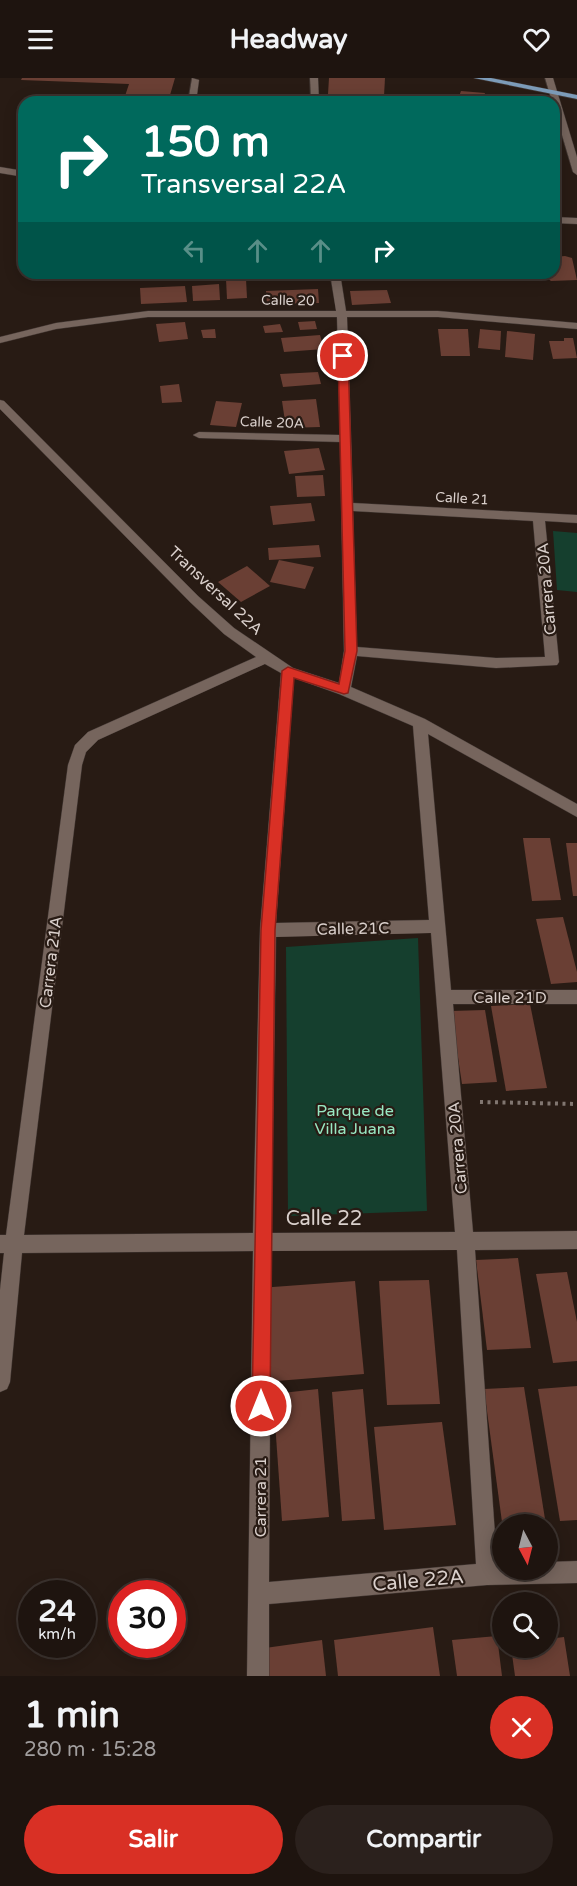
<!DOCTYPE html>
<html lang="es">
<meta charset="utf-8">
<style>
:root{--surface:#1e140f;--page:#2b211d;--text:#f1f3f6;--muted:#a19e9e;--line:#3c332f;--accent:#d93025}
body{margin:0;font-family:"Varela Round",sans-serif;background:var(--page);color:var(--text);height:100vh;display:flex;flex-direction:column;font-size:22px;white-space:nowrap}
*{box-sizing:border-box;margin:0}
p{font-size:20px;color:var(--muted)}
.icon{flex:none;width:33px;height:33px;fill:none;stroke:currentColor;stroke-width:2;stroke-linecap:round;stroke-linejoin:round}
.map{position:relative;height:1598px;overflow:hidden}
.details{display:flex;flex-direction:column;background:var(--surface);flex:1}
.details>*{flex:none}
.banner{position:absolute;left:18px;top:18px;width:542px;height:183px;border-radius:18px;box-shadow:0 3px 15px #0003,0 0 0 2px var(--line);background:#00695c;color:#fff;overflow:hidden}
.needle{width:39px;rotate:173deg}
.controls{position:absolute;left:492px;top:1436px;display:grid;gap:12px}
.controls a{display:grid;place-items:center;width:66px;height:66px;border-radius:50%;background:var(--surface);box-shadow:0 3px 15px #0003,0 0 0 2px var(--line);font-size:30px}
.speed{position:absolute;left:18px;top:1502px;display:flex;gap:12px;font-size:30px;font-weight:700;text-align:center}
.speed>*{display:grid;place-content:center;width:78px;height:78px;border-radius:50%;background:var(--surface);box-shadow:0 3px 15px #0003,0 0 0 2px var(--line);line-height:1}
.speed small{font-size:15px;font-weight:400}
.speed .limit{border:9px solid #d22;background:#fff;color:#111}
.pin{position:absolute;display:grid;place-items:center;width:51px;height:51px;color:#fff;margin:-26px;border:3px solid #fff;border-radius:50%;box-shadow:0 2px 6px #0007}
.me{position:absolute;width:66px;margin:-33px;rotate:0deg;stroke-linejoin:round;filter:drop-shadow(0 0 4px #0008)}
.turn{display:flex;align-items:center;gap:21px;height:126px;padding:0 24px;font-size:27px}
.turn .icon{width:78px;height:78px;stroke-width:2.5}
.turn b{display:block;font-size:42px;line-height:51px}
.lanes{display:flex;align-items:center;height:57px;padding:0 24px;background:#0003;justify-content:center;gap:30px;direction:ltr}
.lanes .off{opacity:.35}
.round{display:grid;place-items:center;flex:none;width:63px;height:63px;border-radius:32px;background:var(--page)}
.summary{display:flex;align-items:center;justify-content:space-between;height:102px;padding:0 24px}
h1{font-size:36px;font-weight:700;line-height:45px}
.action{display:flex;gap:12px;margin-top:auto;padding:12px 24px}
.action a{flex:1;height:69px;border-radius:36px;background:var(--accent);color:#fff;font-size:24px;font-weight:700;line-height:69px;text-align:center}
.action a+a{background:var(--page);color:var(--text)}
header{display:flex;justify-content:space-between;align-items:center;height:78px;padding:0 24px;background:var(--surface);font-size:27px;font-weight:700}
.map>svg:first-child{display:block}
.green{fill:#153f2e}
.building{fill:#6a3f34}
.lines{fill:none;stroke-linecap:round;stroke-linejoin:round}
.minor-casing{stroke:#403632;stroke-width:1}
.major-casing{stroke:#403632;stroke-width:1}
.path{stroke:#817670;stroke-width:4;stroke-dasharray:3 4.5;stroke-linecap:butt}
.minor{fill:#76655d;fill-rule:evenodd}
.major{fill:#7d9cb9;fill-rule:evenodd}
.route{fill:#d93025;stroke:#8d1f18;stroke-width:1.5}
.labels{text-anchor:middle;stroke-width:4.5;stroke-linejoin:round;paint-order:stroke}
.far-street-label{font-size:14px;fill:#dad0cc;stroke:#281b14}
.street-label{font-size:16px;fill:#dad0cc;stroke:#281b14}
.park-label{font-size:16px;fill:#98e7c2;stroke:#281b14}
.near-street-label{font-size:20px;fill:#dad0cc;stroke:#281b14}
</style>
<header><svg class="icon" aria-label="menu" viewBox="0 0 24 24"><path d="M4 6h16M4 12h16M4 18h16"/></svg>Headway<svg class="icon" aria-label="heart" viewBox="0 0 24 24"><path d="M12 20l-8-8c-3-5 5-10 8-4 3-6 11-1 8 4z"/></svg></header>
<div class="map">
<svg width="577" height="1598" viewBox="0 0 577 1598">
<rect width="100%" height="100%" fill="#281b14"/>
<g class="green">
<polygon points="553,453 577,455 577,514 557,512"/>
<polygon points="418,860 427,1133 288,1138 286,869"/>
</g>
<g class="building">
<polygon points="22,0 175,0 168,24 123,24 129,6 21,2"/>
<polygon points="329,0 385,0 384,18 328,16"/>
<polygon points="461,13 485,15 482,24 457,24"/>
<polygon points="400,17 425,18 425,24 399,24"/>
<polygon points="565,178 572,180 577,202 551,203 547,200 545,195 554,195 554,179"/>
<polygon points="226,201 246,201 247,220 227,221"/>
<polygon points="219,206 220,222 193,223 192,208"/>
<polygon points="185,208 187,224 141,226 140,210"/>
<polygon points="318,211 319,225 267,226 266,213"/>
<polygon points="387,212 391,225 352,227 350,213"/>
<polygon points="315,243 317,251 300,252 298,244"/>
<polygon points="185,244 188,261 159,264 156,246"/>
<polygon points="280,246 283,254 265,255 263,248"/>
<polygon points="215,251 216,260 203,260 201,252"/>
<polygon points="438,251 468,251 470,278 441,278"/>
<polygon points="480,251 501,253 500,272 478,270"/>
<polygon points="507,253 535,256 533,282 505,279"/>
<polygon points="320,257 324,271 284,274 281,260"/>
<polygon points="564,260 573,260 577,280 553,281 549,263 564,263"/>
<polygon points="318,294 321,306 283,309 280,296"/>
<polygon points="179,306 182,324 162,325 160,308"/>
<polygon points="316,321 320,349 286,350 282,323"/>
<polygon points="216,323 242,325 236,349 210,347"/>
<polygon points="319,370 325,392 289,396 284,373"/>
<polygon points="323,397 325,418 297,419 295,398"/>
<polygon points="311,425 315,443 273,447 270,428"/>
<polygon points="319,467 321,479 269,482 268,470"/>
<polygon points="279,482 314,489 305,511 270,504"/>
<polygon points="247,488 270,508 241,524 218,504"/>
<polygon points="523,760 550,760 561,822 532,823"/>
<polygon points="566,765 577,765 577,818 573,818"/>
<polygon points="563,839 577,894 577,904 551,906 536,841"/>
<polygon points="530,926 547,1010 506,1013 491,928"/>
<polygon points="485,932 497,1004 462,1006 451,933"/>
<polygon points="518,1180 531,1270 487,1272 476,1182"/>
<polygon points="567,1194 577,1244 577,1283 553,1285 536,1196"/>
<polygon points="429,1202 440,1326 387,1327 379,1203"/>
<polygon points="355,1203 364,1296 264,1304 259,1210"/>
<polygon points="577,1308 577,1442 560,1443 538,1311"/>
<polygon points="524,1309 545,1441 502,1444 484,1311"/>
<polygon points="318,1311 329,1439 282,1443 273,1316"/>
<polygon points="363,1311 375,1441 342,1443 332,1314"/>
<polygon points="442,1344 456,1447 384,1452 374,1349"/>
<polygon points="433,1549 440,1598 338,1598 334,1562"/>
<polygon points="497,1558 502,1598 457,1598 452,1562"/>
<polygon points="564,1559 570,1598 515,1598 511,1569 548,1569 548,1561"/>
<polygon points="322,1562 326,1598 261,1598 258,1571"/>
</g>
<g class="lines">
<defs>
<g id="minor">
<polygon points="192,0 199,2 196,24 188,24"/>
<polygon points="310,0 318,0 319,24 311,24"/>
<polygon points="545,0 553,0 577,79 577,97 573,94"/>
<polygon points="0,89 24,93 24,99 0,95"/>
<polygon points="554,139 577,140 577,146 554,145"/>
<path d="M330,195H340L346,233H438L577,245V251L438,239H347L353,425L577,437V445L545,443L559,584L557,587L496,590L357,578L351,609L425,641L577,726V739L428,656L451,912H577V926H453L473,1154L577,1153V1171L475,1172L497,1485H502V1491H548V1484L577,1483V1505L487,1507L269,1526V1598H247L253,1173L22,1175L10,1304L7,1311L0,1314V1212L4,1175H0V1157H6L68,687L75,667L88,654L256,579L224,556L190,524L0,331V322L4,323L198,518L234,550L293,590L339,605L344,573L340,364L199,360L193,357L199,354L340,357L337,239H148L56,251L0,265V259L56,245L148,233H336ZM353,433L533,443L545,579L496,580L357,569ZM265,586L281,595L260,852L253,1155L24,1157L82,687L86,674L98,662ZM294,600L339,616L413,648L429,842L276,845ZM431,855L455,1154L271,1155L276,859ZM457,1172L476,1486L269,1504L271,1173Z"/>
</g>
<polygon id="major" points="474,0 491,0 577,17 577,21"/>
</defs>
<use href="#minor" class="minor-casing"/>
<use href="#major" class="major-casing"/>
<polyline class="path" points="480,1024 577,1026"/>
<use href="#minor" class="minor"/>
<use href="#major" class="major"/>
</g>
<polygon class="route" points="343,276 348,278 357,573 348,615 344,616 294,600 275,852 270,1328 267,1334 261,1336 254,1334 252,1328 261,852 282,593 288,589 339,606 345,573 338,278"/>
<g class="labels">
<g class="far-street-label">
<text transform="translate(288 222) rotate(1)" y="5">Calle 20</text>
<text transform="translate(272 344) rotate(2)" y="5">Calle 20A</text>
<text transform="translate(462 420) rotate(3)" y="5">Calle 21</text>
</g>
<g class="street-label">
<text transform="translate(546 511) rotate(-95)" y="6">Carrera 20A</text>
<text transform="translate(216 512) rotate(43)" y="6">Transversal 22A</text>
<text transform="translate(353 850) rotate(-1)" y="6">Calle 21C</text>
<text transform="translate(50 884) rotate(-83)" y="6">Carrera 21A</text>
<text x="510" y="925">Calle 21D</text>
<text transform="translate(457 1070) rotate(-95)" y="6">Carrera 20A</text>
<text transform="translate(260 1419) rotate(-90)" y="6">Carrera 21</text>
</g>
<g class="park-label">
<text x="355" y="1038">Parque de<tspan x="355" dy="18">Villa Juana</tspan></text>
</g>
<g class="near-street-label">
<text x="324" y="1147">Calle 22</text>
<text transform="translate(418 1502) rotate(-5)" y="7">Calle 22A</text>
</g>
</g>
</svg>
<div class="controls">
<a><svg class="needle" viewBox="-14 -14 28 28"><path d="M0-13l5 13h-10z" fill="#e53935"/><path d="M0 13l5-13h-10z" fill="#a19e9e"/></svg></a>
<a><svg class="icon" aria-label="search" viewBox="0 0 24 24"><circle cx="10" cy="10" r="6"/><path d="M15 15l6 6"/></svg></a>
</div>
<div class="speed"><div>24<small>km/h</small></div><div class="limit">30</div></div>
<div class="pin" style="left:343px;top:278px;background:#d93025"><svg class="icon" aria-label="arrive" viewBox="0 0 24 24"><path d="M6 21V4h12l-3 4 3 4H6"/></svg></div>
<svg class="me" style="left:261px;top:1328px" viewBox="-20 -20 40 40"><circle r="17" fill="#d93025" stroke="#fff" stroke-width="3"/><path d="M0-11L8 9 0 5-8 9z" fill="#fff"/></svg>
<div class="banner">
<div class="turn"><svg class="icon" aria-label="right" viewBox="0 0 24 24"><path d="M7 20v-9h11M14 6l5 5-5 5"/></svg><div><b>150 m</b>Transversal 22A</div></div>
<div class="lanes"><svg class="icon off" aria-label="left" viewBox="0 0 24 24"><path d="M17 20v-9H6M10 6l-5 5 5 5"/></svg><svg class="icon off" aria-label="ahead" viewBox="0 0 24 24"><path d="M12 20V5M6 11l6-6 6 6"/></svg><svg class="icon off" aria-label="ahead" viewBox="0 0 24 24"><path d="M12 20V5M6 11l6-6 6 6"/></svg><svg class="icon" aria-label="right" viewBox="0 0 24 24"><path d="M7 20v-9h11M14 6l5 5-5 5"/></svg></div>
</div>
</div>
<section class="details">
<div class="summary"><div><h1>1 min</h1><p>280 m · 15:28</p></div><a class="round" style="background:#d93025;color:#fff"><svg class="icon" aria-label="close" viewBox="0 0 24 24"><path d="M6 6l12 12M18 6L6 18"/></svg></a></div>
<div class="action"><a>Salir</a><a>Compartir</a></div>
</section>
